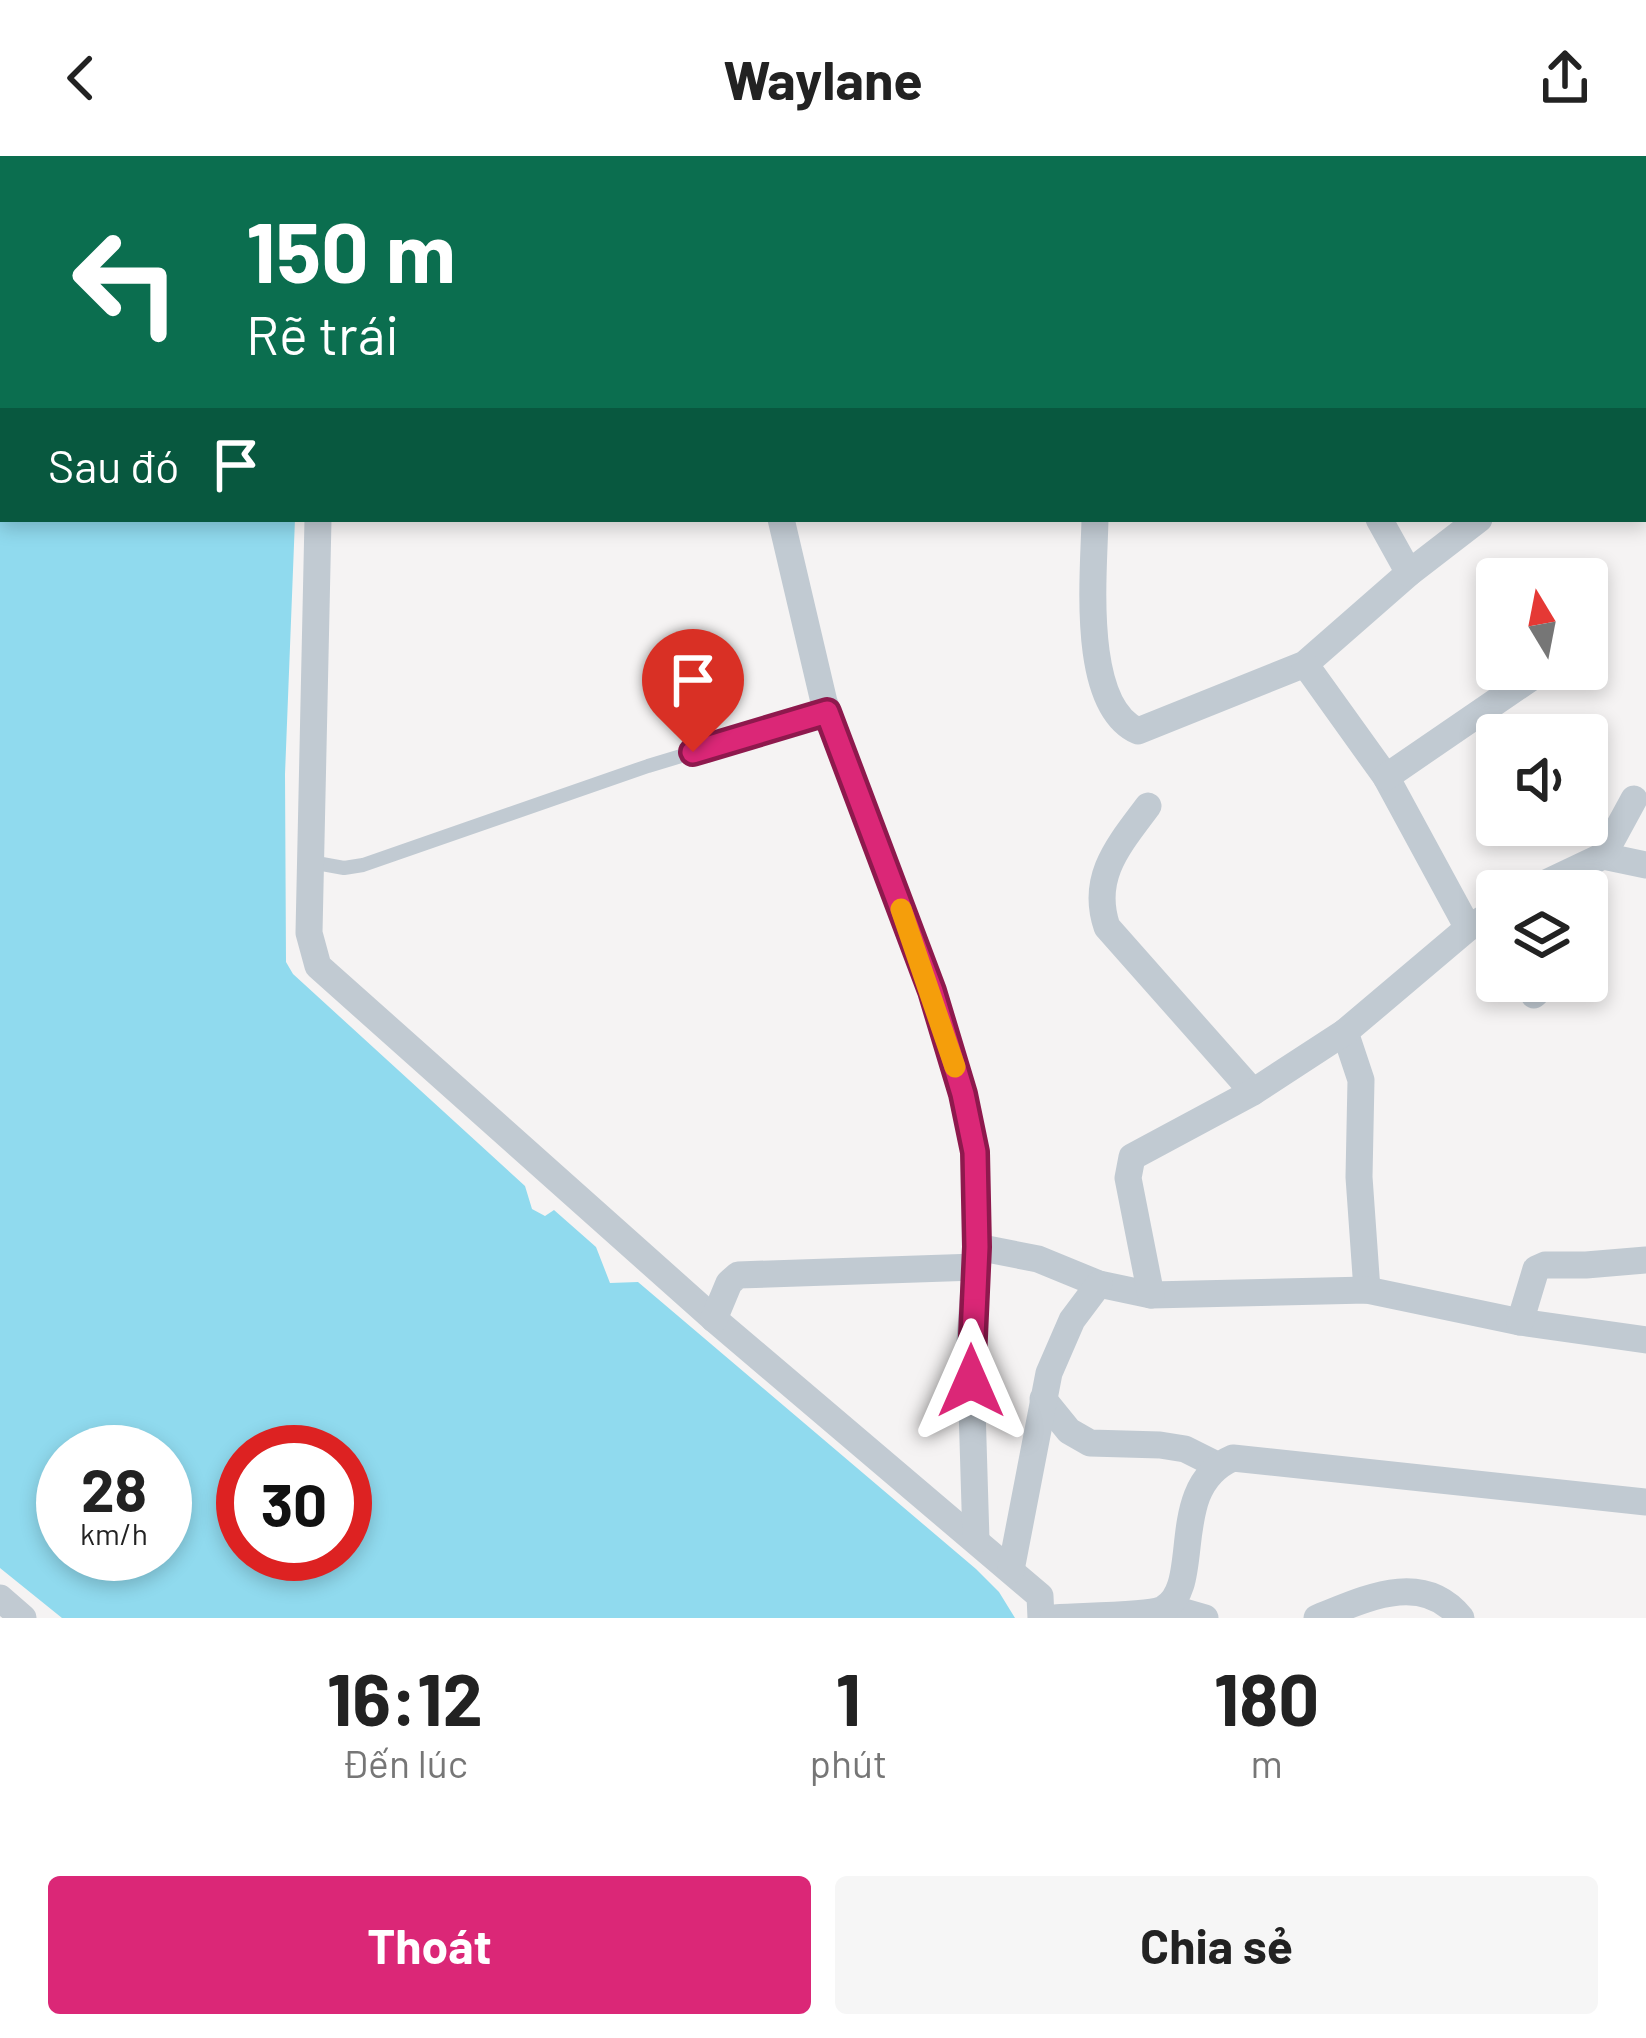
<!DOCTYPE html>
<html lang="vi">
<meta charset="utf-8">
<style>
:root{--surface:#fff;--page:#f6f6f6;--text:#222;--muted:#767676;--accent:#db2777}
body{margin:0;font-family:Barlow,sans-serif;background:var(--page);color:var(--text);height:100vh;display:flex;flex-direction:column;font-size:45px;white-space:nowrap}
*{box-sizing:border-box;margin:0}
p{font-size:39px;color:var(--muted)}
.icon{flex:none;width:66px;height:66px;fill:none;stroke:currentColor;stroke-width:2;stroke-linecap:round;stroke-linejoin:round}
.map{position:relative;height:1462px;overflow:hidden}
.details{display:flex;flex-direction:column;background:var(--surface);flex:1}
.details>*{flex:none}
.banner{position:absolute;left:0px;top:0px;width:1647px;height:366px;box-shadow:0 6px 18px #0003;background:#0b6e4f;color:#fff;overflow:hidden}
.needle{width:78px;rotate:350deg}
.controls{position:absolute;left:1476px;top:402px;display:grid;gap:24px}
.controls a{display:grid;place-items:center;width:132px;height:132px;border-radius:12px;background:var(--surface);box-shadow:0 6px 18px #0003;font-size:60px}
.speed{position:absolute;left:36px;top:1269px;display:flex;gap:24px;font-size:60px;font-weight:700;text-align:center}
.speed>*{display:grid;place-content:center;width:156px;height:156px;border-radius:50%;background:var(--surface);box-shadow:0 6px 18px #0003;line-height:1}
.speed small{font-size:30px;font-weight:400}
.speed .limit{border:18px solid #d22;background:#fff;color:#111}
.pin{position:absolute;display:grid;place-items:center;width:102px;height:102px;color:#fff;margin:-123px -51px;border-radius:50% 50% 50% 0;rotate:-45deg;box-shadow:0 0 12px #0007}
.pin .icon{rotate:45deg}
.me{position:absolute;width:132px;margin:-66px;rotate:0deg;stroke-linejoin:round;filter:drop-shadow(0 0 9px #0008)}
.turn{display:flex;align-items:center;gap:42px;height:252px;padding:0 48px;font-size:54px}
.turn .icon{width:156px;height:156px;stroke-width:2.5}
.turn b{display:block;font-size:84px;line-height:102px}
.then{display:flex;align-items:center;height:114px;padding:0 48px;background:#0003;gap:24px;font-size:45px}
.eta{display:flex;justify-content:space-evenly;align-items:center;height:204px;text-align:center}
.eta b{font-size:72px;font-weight:700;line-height:84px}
.primary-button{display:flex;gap:24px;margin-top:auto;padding:24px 48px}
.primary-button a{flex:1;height:138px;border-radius:12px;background:var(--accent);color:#fff;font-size:48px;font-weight:700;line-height:138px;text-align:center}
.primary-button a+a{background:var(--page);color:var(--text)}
header{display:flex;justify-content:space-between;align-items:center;height:156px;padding:0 48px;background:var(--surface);font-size:54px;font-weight:700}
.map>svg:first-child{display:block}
.water{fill:#90daee;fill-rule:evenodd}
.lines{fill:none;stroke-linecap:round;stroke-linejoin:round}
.service{stroke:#c1cad2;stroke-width:14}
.minor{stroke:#c1cad2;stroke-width:27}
.route-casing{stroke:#8e194d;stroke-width:30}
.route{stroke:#db2777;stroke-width:21}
.slow{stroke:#f59e0b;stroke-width:21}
</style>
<header><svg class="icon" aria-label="back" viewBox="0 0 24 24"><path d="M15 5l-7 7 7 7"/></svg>Waylane<svg class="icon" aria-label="share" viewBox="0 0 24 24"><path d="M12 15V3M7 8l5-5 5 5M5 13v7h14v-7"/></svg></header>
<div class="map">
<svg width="1646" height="1462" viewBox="0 0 1646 1462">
<rect width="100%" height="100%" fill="#f5f3f3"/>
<path class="water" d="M0,0H276L3,3V363H295L285,618L286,806L293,818L525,1030L532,1053L545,1060L554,1054L596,1091L610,1127L638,1126L976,1413L999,1436L1015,1462H62L0,1412ZM63,1296H165V1398H63ZM243,1296H345V1398H243Z"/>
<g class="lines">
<polyline class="service" points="311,706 344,712 363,709 648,610 827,556"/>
<g class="minor">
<polyline points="719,0 720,3"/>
<polyline points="1037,0 1038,3"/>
<polyline points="342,3 343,0"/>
<polyline points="1134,3 1143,0"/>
<polyline points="1644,281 1646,283"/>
<polyline points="318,363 309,777 318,810 714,1163 1040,1440 1041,1462"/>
<polyline points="781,363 824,546 932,835 963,938 975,996 977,1091 970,1185 976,1384"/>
<path d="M1095,363C1094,417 1080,549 1138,575L1305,508L1409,417L1479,363"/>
<polyline points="1379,363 1409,417"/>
<polyline points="1305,508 1386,621 1468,772"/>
<polyline points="1386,621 1535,519"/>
<path d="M1148,650C1119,689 1090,721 1107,771L1253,936"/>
<polyline points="1603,700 1634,643"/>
<polyline points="1529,735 1603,700 1646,709"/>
<polyline points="1534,839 1549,825"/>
<polyline points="1345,876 1361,924 1359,1021 1367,1134"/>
<polyline points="977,1091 1038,1103 1099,1128 1151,1139 1367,1134 1520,1166 1646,1184"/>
<polyline points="1151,1139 1128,1022 1132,1001 1253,936 1345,876 1468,772 1497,755"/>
<polyline points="714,1163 729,1127 738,1119 976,1111"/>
<polyline points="1520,1166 1536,1113 1545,1109 1586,1109 1646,1104"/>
<polyline points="1043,1243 1069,1275 1090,1287 1160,1289 1185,1293 1217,1309"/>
<polyline points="1011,1414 1049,1217 1072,1164 1099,1128"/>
<polyline points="0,1442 23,1462"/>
<polyline points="1167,1451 1205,1462"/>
<path d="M1053,1462C1074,1460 1151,1460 1163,1453C1205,1431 1165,1331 1233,1302L1646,1346"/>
<path d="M1317,1462C1365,1443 1422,1414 1461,1462"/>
</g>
</g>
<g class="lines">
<defs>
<polyline id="route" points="693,596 827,556 932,835 963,938 975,996 977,1091 971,1225"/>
</defs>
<use href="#route" class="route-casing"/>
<use href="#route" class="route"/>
<polyline class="slow" points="901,753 955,911"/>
</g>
</svg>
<div class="controls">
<a><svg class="needle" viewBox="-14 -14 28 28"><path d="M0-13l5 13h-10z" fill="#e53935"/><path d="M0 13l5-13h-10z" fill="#767676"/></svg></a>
<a><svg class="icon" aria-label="sound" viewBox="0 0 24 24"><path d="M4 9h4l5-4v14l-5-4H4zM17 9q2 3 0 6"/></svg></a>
<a><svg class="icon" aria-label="layers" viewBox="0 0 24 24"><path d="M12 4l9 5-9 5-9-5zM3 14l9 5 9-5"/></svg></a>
</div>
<div class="speed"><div>28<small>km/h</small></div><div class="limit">30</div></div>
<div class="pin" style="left:693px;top:596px;background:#d93025"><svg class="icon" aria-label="arrive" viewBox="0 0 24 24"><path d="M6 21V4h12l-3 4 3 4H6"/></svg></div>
<svg class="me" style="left:971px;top:1225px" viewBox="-20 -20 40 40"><path d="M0-17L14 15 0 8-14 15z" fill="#db2777" stroke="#fff" stroke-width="4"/></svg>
<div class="banner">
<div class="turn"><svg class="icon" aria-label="left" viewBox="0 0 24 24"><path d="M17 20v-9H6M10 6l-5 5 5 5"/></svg><div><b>150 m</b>Rẽ trái</div></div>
<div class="then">Sau đó<svg class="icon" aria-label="arrive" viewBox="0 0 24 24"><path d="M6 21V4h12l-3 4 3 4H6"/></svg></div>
</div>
</div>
<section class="details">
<div class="eta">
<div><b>16:12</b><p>Đến lúc</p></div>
<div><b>1</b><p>phút</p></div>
<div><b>180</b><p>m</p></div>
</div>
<div class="primary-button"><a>Thoát</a><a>Chia sẻ</a></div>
</section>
